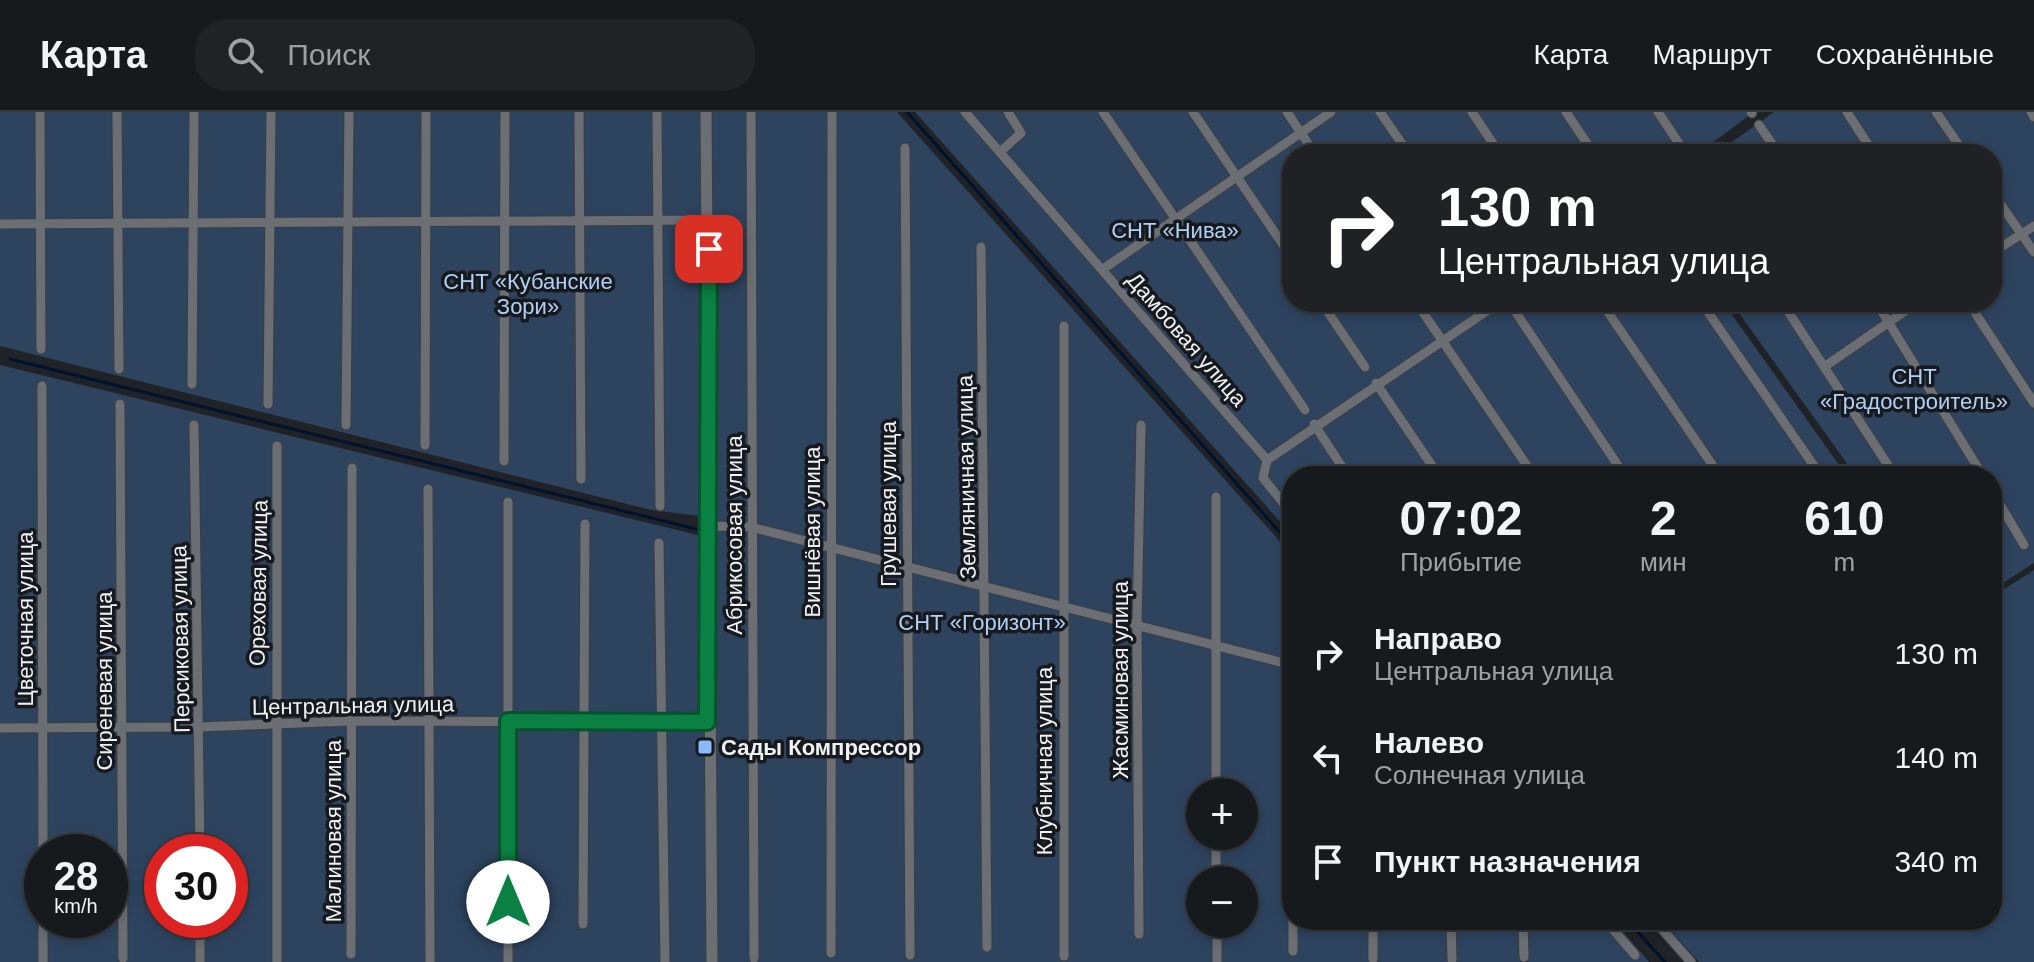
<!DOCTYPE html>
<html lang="ru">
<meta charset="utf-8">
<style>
:root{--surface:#171a1c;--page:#202325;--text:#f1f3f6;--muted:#9ea1a3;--line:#36383b}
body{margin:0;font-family:Helvetica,sans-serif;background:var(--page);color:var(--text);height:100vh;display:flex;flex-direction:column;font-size:30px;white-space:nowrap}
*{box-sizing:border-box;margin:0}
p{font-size:26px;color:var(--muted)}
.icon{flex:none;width:44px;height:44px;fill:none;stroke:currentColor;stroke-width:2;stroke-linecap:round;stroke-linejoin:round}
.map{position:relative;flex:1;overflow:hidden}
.panel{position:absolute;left:1282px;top:354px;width:720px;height:464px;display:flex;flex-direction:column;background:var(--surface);border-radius:32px;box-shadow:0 4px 12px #0003,0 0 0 2px var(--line)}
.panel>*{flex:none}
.hud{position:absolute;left:1282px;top:32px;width:720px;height:168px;border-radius:32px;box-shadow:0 4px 12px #0003,0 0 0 2px var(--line);background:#202124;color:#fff;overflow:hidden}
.buttons{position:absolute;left:1186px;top:666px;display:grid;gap:16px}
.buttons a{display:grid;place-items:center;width:72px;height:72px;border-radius:50%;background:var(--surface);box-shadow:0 4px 12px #0003,0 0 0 2px var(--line);font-size:40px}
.speed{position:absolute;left:24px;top:722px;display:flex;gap:16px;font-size:40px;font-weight:700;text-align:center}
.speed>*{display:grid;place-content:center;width:104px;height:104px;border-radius:50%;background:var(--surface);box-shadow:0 4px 12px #0003,0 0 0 2px var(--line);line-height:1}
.speed small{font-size:20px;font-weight:400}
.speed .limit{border:12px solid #d22;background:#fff;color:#111}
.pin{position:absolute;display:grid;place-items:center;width:68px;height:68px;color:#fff;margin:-34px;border-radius:16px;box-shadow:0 4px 12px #0006}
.me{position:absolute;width:88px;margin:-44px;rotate:0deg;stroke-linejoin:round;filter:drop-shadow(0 0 6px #0008)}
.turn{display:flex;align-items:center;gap:28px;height:168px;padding:0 24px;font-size:36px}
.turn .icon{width:104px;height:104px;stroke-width:2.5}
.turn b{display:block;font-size:56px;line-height:68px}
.eta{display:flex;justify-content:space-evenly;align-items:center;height:136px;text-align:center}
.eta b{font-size:48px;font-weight:700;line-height:56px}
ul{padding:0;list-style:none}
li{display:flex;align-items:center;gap:24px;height:104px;padding:0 24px}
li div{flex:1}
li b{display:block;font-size:30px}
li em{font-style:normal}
header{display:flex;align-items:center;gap:48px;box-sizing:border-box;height:112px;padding:0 40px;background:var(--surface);border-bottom:2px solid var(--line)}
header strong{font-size:38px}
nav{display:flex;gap:44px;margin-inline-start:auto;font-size:28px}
.search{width:560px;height:72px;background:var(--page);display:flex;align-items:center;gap:20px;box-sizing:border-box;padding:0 28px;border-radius:32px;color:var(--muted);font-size:30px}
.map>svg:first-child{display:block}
.green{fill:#2d435e;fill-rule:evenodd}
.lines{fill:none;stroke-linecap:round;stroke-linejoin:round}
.stream{stroke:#00132e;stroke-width:3}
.minor-casing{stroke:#3c3e41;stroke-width:11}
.tertiary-casing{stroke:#3c3e41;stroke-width:13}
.minor{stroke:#6b6f74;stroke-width:9}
.tertiary{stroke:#6b6f74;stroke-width:11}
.route-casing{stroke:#07532c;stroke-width:20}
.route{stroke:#0b8043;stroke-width:14}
.poi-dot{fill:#87bbfb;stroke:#16191d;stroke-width:3}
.labels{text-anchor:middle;stroke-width:7;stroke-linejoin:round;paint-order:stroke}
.park-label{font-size:22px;fill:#b1d0f6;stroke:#16191d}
.street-label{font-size:22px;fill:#eff1f4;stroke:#16191d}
.poi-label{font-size:22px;font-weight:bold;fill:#eff1f4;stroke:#16191d;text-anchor:start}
</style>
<header>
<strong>Карта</strong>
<div class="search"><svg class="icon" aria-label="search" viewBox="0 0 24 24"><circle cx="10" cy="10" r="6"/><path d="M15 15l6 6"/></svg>Поиск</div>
<nav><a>Карта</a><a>Маршрут</a><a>Сохранённые</a></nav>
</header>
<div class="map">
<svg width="2034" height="850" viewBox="0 0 2034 850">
<rect width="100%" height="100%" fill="#1f2226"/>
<g class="green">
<path d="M0,0H897L1292,443V808H1613L1649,850H0V253L706,425L707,405L651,398L0,234ZM1200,680H1244V724H1200ZM42,740H110V808H42ZM162,740H230V808H162ZM1200,768H1244V812H1200Z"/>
<polygon points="915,0 1754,0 1697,42 1292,42 1292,190 1723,190 1847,364 1292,364 1292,423"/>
<polygon points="1774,0 2034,0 2034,451 1992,478 1992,364 1856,364 1731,190 1992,190 1992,42 1715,42"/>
<polygon points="2034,458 2034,850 1699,850 1661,808 1992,808 1992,485"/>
</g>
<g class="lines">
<g class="stream">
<polyline points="907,0 1292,434"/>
<polyline points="10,247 696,417"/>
<polyline points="1627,808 1665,850"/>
</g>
<defs>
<g id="minor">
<polyline points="40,0 41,237"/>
<polyline points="117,0 119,257"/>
<polyline points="579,0 581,367"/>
<polyline points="657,0 660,394"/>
<polyline points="751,0 754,846"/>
<polyline points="965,0 1267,348"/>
<polyline points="1103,0 1305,298"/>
<polyline points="1193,0 1292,146"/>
<polyline points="1287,0 1315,42"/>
<polyline points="1380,0 1409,42"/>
<polyline points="1472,0 1500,42"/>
<polyline points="1566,0 1594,42"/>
<polyline points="1658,0 1686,42"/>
<polyline points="1751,0 1752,1"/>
<polyline points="1847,0 1874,42"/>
<polyline points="1936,0 1965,42"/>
<polyline points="2031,0 2034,5"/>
<polyline points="1759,13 1779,42"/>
<polyline points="905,36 910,843"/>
<polyline points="1000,40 1021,21 1008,0"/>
<polyline points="1992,80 2034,140"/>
<polyline points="0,112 709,108"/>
<polyline points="981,135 987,835"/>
<polyline points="1992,141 2034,114"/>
<polyline points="1103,157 1331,0"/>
<polyline points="1321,190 1365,255"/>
<polyline points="1416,190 1534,364"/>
<polyline points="1509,190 1625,364"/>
<polyline points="1601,190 1720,364"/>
<polyline points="1701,190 1821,364"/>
<polyline points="1782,190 1895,364"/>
<polyline points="1876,190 1983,364"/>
<polyline points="1968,190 2034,291"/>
<polyline points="1824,255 1918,190"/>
<polyline points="1376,271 1439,364"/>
<polyline points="192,272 194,0"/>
<polyline points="42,274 43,740"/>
<polyline points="120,292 123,846"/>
<polyline points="268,292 271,0"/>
<polyline points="1314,312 1348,364"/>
<polyline points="194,313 200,740"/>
<polyline points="346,313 349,0"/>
<polyline points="425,333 426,0"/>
<polyline points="504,349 505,0"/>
<polyline points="428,377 430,850"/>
<polyline points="1992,379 2024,433"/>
<polyline points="508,390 508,850"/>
<polyline points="1292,402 1263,366 1267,348 1500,190"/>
<polyline points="707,414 751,415 1292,553"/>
<polyline points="659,431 665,850"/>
<polyline points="0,616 199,615 350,609 707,610"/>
<polyline points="1216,680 1216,385"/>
<polyline points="1216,724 1216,768"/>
<polyline points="43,808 43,850"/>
<polyline points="200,808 200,849"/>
<polyline points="1451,808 1452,848"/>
<polyline points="1523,808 1524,845"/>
<polyline points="1605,808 1635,843"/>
<polyline points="1654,808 1691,850"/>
<polyline points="583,812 585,412"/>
<polyline points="1217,812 1217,850"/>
<polyline points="1139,822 1137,513 1141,313"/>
<polyline points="1293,839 1293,808"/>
<polyline points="831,841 832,0"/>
<polyline points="351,842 352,356"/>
<polyline points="1064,844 1064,214"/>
<polyline points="1373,847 1373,808"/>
<polyline points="277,849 277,334"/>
</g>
<polyline id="tertiary" points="706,0 712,850"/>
</defs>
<use href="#minor" class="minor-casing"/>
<use href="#tertiary" class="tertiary-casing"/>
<use href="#minor" class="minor"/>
<use href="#tertiary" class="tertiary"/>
</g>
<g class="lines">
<defs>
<polyline id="route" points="508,790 508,609 707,610 709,137"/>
</defs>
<use href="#route" class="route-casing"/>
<use href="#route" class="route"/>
</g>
<rect class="poi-dot" x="697" y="627" width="16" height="16" rx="4"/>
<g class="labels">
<g class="park-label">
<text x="1175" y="126">СНТ «Нива»</text>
<text x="528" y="177">СНТ «Кубанские<tspan x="528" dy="25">Зори»</tspan></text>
<text x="1914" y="272">СНТ<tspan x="1914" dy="25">«Градостроитель»</tspan></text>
<text x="982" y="518">СНТ «Горизонт»</text>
</g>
<g class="street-label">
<text transform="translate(1187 227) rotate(49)" y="8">Дамбовая улица</text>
<text transform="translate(966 365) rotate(-91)" y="8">Земляничная улица</text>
<text transform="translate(888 392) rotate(-90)" y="8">Грушевая улица</text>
<text transform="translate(812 420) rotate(-90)" y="8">Вишнёвая улица</text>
<text transform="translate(734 423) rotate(-90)" y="8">Абрикосовая улица</text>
<text transform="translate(258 471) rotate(-89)" y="8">Ореховая улица</text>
<text transform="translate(25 507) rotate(-90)" y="8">Цветочная улица</text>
<text transform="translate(180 527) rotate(-91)" y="8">Персиковая улица</text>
<text transform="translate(1120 568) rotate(-90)" y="8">Жасминовая улица</text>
<text transform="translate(104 569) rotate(-90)" y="8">Сиреневая улица</text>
<text transform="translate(353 593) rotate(-1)" y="8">Центральная улица</text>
<text transform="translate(1044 649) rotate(-90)" y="8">Клубничная улица</text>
<text transform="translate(333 719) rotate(-90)" y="8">Малиновая улица</text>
</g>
<g class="poi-label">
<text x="721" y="643">Сады Компрессор</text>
</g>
</g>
</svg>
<div class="buttons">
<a>+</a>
<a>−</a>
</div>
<div class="speed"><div>28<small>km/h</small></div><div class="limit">30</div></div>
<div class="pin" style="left:709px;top:137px;background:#d93025"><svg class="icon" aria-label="arrive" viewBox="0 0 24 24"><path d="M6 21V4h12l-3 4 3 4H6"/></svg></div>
<svg class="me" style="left:508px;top:790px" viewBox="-20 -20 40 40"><circle r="19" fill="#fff"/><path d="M0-13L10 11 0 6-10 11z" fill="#0b8043"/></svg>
<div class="hud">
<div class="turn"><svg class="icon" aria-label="right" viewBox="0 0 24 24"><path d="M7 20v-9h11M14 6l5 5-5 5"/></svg><div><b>130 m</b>Центральная улица</div></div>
</div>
<section class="panel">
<div class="eta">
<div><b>07:02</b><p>Прибытие</p></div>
<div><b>2</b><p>мин</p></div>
<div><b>610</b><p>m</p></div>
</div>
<ul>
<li><svg class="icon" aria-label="right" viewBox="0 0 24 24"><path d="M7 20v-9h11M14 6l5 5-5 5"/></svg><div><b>Направо</b><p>Центральная улица</p></div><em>130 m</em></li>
<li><svg class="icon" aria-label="left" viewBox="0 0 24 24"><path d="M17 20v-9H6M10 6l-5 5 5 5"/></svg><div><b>Налево</b><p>Солнечная улица</p></div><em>140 m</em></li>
<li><svg class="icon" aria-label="arrive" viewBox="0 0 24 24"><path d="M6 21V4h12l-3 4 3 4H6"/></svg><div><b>Пункт назначения</b></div><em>340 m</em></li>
</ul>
</section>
</div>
